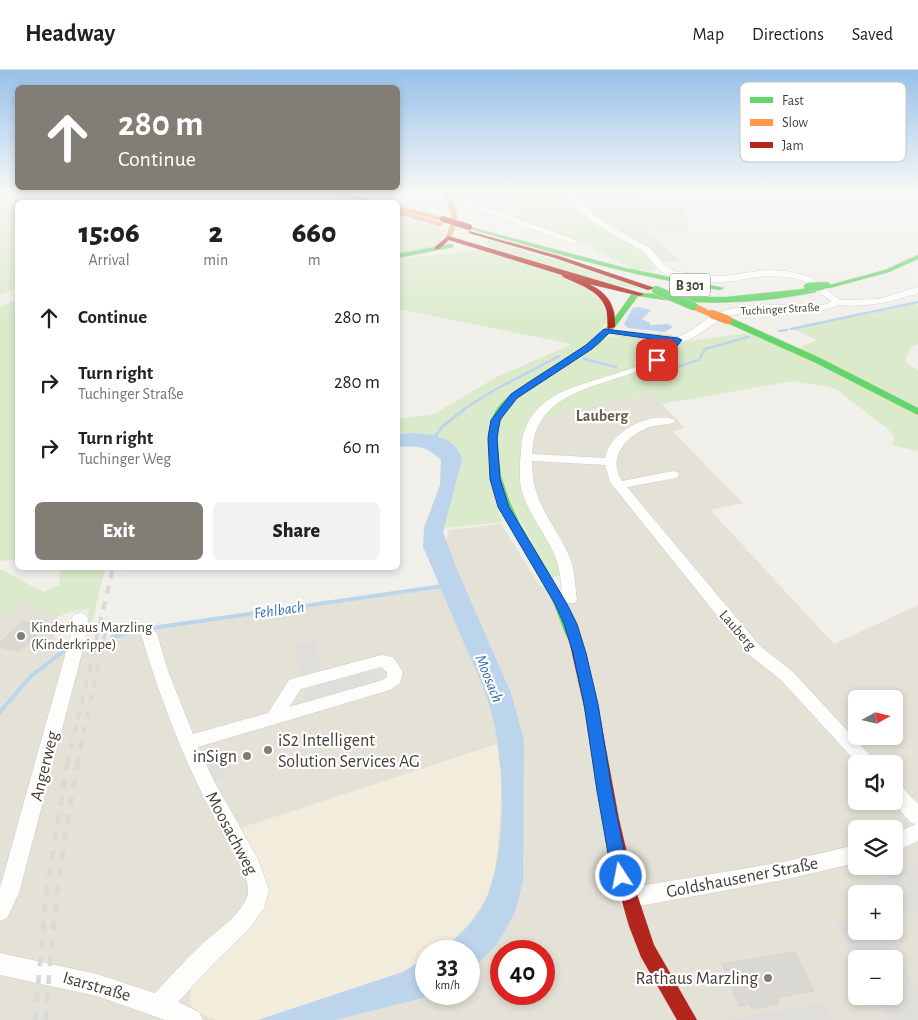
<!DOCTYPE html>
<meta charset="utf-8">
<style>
:root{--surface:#fff;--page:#f2f2f2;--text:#202124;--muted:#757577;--line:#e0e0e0;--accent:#827e75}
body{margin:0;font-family:"Alegreya Sans",sans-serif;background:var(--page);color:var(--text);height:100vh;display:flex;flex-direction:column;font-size:19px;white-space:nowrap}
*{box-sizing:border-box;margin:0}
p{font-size:16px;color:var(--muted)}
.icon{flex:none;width:28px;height:28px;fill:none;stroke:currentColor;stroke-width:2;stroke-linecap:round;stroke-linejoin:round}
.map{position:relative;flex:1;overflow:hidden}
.side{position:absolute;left:15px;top:130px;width:385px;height:370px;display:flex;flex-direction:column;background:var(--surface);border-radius:8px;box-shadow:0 2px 8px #0003}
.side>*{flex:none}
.banner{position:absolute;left:15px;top:15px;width:385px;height:105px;border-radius:8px;box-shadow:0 2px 8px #0003;background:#827e75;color:#fff;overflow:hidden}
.needle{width:32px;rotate:82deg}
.buttons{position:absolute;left:848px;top:620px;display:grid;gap:10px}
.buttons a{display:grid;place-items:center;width:55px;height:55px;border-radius:8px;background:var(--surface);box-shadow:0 2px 8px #0003;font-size:25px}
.speed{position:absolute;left:415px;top:870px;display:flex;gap:10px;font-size:25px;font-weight:700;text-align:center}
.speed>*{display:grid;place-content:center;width:65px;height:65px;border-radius:50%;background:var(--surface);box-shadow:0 2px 8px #0003;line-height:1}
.speed small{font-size:12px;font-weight:400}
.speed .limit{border:8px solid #d22;background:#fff;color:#111}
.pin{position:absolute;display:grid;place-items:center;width:42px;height:42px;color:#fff;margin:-21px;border-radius:10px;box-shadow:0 2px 8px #0006}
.me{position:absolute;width:55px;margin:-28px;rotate:349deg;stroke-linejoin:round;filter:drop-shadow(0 0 4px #0008)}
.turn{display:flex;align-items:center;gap:18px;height:105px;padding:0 20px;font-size:22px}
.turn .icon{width:65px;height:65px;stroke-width:2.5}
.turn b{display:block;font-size:35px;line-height:42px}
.eta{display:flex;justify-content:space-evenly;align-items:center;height:85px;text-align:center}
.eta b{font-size:30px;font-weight:800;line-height:35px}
.cta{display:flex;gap:10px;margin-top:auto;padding:10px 20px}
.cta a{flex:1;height:58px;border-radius:8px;background:var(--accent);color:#fff;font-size:20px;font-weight:800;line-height:58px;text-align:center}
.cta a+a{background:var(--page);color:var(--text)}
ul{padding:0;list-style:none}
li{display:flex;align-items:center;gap:15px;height:65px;padding:0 20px}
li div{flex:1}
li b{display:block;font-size:19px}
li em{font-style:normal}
header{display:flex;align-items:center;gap:30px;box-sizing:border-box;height:70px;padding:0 25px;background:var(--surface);border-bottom:1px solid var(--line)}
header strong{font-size:24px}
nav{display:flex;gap:28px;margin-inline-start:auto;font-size:18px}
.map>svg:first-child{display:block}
.residential{fill:#e4e1d7;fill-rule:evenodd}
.commercial{fill:#f2ecdd}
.green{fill:#dbeacb}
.parking{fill:#dfdeda}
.water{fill:#bcd5ed}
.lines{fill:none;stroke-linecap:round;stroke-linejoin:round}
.stream-far2{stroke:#bcd5ed;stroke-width:2.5}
.stream-far1{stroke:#bcd5ed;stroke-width:3}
.stream{stroke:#bcd5ed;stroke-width:4}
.building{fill:#dad8d2;stroke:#d8d6d0}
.street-casing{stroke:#cecdc7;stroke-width:1}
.fast-casing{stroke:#ceccc1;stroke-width:1}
.slow-casing{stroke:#ceccc1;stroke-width:1}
.jam-casing{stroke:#ceccc1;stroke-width:1}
.street{fill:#fdfdfc;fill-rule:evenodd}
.fast{fill:#63d668;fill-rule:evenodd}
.slow{fill:#ff974d;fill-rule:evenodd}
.jam{fill:#b3261e;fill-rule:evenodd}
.rail-far2{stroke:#d9d9d8;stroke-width:2;stroke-dasharray:4 4;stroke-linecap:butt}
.rail-far1{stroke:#d9d9d8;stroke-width:4;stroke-dasharray:8 8;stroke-linecap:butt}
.rail{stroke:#d9d9d8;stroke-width:4.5;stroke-dasharray:9 9;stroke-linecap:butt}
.fast-bridge-far1-casing{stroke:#ceccc1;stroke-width:7;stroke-linecap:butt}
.fast-bridge-casing{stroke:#ceccc1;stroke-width:9;stroke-linecap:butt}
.slow-bridge-casing{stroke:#ceccc1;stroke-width:9;stroke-linecap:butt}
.jam-bridge-casing{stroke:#ceccc1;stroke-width:7;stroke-linecap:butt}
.fast-bridge-far1{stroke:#63d668;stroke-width:6}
.fast-bridge{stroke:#63d668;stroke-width:8}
.slow-bridge{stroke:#ff974d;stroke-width:8}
.jam-bridge{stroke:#b3261e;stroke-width:6}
.route{fill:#1a73e8;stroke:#114b97}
.poi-dot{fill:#827e75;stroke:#fff;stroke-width:2}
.labels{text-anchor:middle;stroke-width:4.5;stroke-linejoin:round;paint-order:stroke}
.far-street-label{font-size:12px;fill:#464136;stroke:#fff}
.shield{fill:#fff;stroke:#7e7a72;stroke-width:1}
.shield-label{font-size:14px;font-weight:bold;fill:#464136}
.poi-label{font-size:15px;fill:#464136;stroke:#fff;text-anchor:start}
.street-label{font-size:15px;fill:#464136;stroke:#fff}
.neighbourhood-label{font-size:16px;font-weight:bold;fill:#68604e;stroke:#fff}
.water-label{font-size:16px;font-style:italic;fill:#3370ae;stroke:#fff}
.near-poi-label{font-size:18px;fill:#464136;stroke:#fff;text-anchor:end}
.near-street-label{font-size:18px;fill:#464136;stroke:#fff}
.key{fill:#fff;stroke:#c8c6c3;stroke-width:1}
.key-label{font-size:14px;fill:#464136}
</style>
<header>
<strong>Headway</strong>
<nav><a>Map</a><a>Directions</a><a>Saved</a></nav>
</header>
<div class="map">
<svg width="918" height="950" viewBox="0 0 918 950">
<rect width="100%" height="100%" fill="#f0efea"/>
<g class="residential">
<polygon points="571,121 634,121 646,135 683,135 689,157 612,158 603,154"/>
<polygon points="651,161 665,176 679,190 660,192 622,163"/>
<path d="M653,325L685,358L672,361L743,433L710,440L834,574L918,535V950H0V547L22,531L58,547L51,561L66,585L88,581L112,567L157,559L436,519L449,460L501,454L540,516L555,514L564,528L562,505L548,470L530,440L522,388L524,361L529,351L534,343L554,347L606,331ZM856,629H894V666H856ZM856,694H894V731H856ZM856,759H894V796H856ZM856,824H894V861H856ZM426,881H469V924H426ZM501,881H544V924H501ZM856,889H894V926H856Z"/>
</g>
<polygon class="commercial" points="497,674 502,716 498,778 494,803 486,829 469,854 445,877 438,881 426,881 426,888 403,902 258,950 216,950 199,943 191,935 190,927 191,917 262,835 237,759"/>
<g class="green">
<polygon points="9,121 35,121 64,129 66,132 18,132 17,218 0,225 0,123"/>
<polygon points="45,121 117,121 134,132 73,132 61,124"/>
<polygon points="126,121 195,121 192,132 141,132"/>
<polygon points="206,121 238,121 236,132 203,132"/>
<polygon points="269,121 303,121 343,132 300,132"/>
<polygon points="453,121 559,121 562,122 542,124 547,129 561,129 557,125 564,124 644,181 657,200 639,202 632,199 587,175 514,147 528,143 500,134 501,132 492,128 480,131 517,144 510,145 474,133 477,131 460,126"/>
<path d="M398,149L422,153L445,159C445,180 413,183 398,184Z"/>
<polygon points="641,155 648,160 688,157 684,162 652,161 622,164 608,156"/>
<polygon points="490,170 603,205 645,220 611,214 500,181 484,174"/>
<path d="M479,180C507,189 588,208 602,232C605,237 606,245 607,251L597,267L498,340C496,377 485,418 503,452L444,458L462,390L411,363L398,364V349L434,344L495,308L572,274L398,239V189Z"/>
<polygon points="17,229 17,489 0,491 0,237"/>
<polygon points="914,234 918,236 918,274 911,276 905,291 918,301 918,337 799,278 817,270 794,259"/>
<polygon points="748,263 779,275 918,345 918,381 893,375 892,372 895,369 888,359 836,319 823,316 793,311 662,334 653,325 606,331 553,347 534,343 524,361 523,372 522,388 530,440 558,486 562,505 551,508 498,408 497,349 511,331 608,267 625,266 667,274"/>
<polygon points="61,498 105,498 90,561 84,562 89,539 69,542 58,547 22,531 0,547 0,499 43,522 59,515"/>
</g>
<g class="parking">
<polygon points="314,571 322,600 301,605 294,575"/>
<polygon points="373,597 379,611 307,631 302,616"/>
<polygon points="215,685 226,707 214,712 203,690"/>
<polygon points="918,795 918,841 902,844 898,836 894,836 894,824 877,824 870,811 888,808 881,796 892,796 894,799"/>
<polygon points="856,848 856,861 871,861 873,865 883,862 918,921 918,950 889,950 876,926 894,926 894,889 856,889 856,890 835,852"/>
<polygon points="823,933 832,950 728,950"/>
</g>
<g class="water">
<polygon points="639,237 651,240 642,249 650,253 650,255 668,254 673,257 665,262 628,258 624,254 633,238"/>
<path d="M411,363C432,364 456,366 462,390L443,462L456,497L511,623L524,670L523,811L515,843L497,874L469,903V881H438C457,870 476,850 486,829C507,784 505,693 492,645C487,623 476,600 466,578C452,545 438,511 423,477L424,458L440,415L441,390C425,375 418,376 398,377V364Z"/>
<polygon points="426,888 426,924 438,924 435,925 335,950 258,950 403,902"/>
</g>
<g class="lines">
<g class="stream-far2">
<polyline points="791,259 918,232"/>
<polyline points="779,261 787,260"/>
<polyline points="584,289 616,297"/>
<polyline points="639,300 676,297 699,290 705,279 748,267"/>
<polyline points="464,339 491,322 559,286"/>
</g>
<polyline class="stream-far1" points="434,368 443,356 466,338"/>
<g class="stream">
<polyline points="112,567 138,560 443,516"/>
<polyline points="0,642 31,606 69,577"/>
</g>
</g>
<g class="building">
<polygon points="23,551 45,558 18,582 0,577 0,572"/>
<polygon points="795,882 814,921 776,928 779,934 752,939 750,934 739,936 722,894"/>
</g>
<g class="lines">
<defs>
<g id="street">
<path d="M559,121H566L604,152L650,178L665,196L673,201L708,206H725L765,200L787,201L810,207L840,230H847L878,229L918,217V223C892,232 865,238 837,235C827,246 757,239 737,244C719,247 709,259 694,267C690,270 683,270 680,274C673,281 667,288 657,293C624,310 582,313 553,337C538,349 533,365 532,384L605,388C610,362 648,342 673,349L675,351L673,353C665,355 657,355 650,357C628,364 606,387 622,411L673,401L677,402L679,405L677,408L627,417L760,576L793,602L878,694H858L781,610L748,584L610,412L605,395L532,391C532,436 554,450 570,488C575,501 575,516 577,530L575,533H565L563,530C561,516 561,502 556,489C547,464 527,444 521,418C519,406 520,392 521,380C527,298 631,321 672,272L607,264L604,263V259L678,267C693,262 703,249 718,243C750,231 786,236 819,235L828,234L831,231L804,211L787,207L765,206L725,212H708L668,205L659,200L644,182L598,156Z"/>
<polygon points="454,133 480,135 580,172 573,174 476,139 452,136 452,134"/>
<polygon points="80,543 85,544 88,548 87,564 19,823 7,848 0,851 0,818 71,564 72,548 75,544"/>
<path d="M149,559L154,560L157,564L168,601L193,664L268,643L289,610L295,608L381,585L393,587L403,602L400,613L390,620L198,677L214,711L258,789L269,820L264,838L249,859L214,893L178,932L199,942L203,950H165L97,926L0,905V883L97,904L155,923C170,907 184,891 200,876C215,862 239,847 247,827C254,811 228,772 220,758C186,696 161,632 141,564L144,560ZM381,597L387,602V607L383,610L289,637L301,619Z"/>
<polygon points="894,713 901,716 918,734 918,771 894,782 894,764 916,754 911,753 892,731 894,731"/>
<polygon points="856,775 856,793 783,810 628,838 621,835 618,828 621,821 628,818 783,792"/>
</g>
<g id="fast">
<polygon points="338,124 363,131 364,132 356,132 336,127"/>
<path d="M467,156L625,198L724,218L720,220C634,207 551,182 467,158Z"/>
<polygon points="451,174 454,176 453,177 398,188 398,184"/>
<polygon points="918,185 918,189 889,202 830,218 826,216 885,200"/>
<path d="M813,218H816V222C759,234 695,236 638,226L615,257L599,274L515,330L504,342L498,359V379L501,406L509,430L520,454L560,522L572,545L581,570L580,573H570C561,557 557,538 548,521C524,477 495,438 489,387C486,363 489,342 509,326C535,305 565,291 592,271C608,259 621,239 633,222L683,227H726Z"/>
<polygon points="725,248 731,248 820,288 918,338 918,345 814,292 725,252"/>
</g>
<g id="slow">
<path d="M440,121H446C458,138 461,150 450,169L448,170L445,168C456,147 453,140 440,121Z"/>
<polygon points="398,136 445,148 446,149 443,151 398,140"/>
<polygon points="398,140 442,153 443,154 440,156 398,144"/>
<polygon points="690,234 696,234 716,244 709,246 690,238"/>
</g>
<g id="jam">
<polygon points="325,121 334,121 379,132 371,132"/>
<polygon points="469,161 559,186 655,218 648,220 555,188 469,163"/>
<path d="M448,166L644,224L640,226L589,214C608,223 616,236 615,257L608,259C607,253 608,246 606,239C601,221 578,214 563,207L562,205L449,170L439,179H435V177Z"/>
<polygon points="575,566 580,567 581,570 599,641 619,749 636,821 654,875 697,950 677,950 641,887 629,856 619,821 603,749 585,641 569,570 570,567"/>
</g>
</defs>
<use href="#street" class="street-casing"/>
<use href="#fast" class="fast-casing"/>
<use href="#slow" class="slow-casing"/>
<use href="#jam" class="jam-casing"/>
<use href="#street" class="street"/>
<use href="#fast" class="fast"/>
<use href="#slow" class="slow"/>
<use href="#jam" class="jam"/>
<polyline class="rail-far2" points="197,132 200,121"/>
<g class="rail-far1">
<polyline points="67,695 113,498"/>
<polyline points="77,695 106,558"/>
</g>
<g class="rail">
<polyline points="35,950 46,825 67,694"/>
<path d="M46,950C51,864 61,779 78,694"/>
</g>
<defs>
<polyline id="fast-bridge-far1" points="809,217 827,215"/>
<g id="fast-bridge">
<polyline points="808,217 821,216"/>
<polyline points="656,220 693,236"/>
</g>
<polyline id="slow-bridge" points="712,244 728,250"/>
<polyline id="jam-bridge" points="443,149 469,157"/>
</defs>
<use href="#fast-bridge-far1" class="fast-bridge-far1-casing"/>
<use href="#fast-bridge" class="fast-bridge-casing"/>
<use href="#slow-bridge" class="slow-bridge-casing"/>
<use href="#jam-bridge" class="jam-bridge-casing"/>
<use href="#fast-bridge-far1" class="fast-bridge-far1"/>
<use href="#fast-bridge" class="fast-bridge"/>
<use href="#slow-bridge" class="slow-bridge"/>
<use href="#jam-bridge" class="jam-bridge"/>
</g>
<linearGradient id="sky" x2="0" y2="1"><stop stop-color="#96c1ea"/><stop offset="0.48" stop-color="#f8f8f6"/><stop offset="1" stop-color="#f8f8f6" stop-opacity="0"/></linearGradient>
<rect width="918" height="254" fill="url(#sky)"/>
<polygon class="route" points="604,259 678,268 682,270 670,285 657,292 654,291 654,288 664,281 673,272 609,263 592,279 517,328 500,350 497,368 500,409 509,437 567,534 577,554 586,583 598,634 612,721 629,806 627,811 621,813 615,811 612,806 597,721 584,634 573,583 564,554 555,534 498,437 490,409 488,368 491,350 511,324 586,275"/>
<g class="poi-dot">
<circle cx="21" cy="566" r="5"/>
<circle cx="268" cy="680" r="5"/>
<circle cx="247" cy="686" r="5"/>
<circle cx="768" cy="908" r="5"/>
</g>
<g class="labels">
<g class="far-street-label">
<text transform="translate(780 239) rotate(-3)" y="4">Tuchinger Straße</text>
</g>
<rect class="shield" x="670" y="203.5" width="40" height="23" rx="4"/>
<g class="shield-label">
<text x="690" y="220">B 301</text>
</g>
<g class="poi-label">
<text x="31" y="562">Kinderhaus Marzling<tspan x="31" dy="17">(Kinderkrippe)</tspan></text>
</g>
<g class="street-label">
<text transform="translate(738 560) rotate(49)" y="5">Lauberg</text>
</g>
<g class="neighbourhood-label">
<text x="602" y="351">Lauberg</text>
</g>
<g class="water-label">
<text transform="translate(279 539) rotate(-8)" y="6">Fehlbach</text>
<text transform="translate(490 608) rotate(68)" y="6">Moosach</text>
</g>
<g class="near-poi-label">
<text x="278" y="676" text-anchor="start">iS2 Intelligent<tspan x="278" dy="21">Solution Services AG</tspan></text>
<text x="237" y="692">inSign</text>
<text x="758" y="914">Rathaus Marzling</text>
</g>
<g class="near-street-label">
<text transform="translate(44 696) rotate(-76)" y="6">Angerweg</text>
<text transform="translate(232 763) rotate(62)" y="6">Moosachweg</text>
<text transform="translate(742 807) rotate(-11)" y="6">Goldshausener Straße</text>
<text transform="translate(97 916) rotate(16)" y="6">Isarstraße</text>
</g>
</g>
<rect x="740" y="12" width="166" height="80" rx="8" class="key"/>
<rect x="750" y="27" width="23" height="6" fill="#63d668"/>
<rect x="750" y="49" width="23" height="7" fill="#ff974d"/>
<rect x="750" y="72" width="23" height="6" fill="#b3261e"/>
<g class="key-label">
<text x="782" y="35">Fast</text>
<text x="782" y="57">Slow</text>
<text x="782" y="80">Jam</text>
</g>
</svg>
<div class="buttons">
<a><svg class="needle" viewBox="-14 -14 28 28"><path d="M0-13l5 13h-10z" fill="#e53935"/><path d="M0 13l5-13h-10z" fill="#757577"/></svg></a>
<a><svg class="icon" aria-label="sound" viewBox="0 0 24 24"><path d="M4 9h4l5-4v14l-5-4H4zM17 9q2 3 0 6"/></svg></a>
<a><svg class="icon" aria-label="layers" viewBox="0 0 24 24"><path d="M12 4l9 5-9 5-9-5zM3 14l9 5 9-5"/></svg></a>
<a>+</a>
<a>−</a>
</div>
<div class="speed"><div>33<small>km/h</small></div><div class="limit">40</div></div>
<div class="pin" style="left:657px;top:290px;background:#d93025"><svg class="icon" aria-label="arrive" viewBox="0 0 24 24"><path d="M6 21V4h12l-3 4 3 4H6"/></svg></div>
<svg class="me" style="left:621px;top:806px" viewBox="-20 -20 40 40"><circle r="17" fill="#1a73e8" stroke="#fff" stroke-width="3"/><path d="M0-11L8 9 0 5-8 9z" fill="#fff"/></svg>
<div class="banner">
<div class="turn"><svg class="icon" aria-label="ahead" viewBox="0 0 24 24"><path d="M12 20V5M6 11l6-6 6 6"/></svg><div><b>280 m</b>Continue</div></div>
</div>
<section class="side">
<div class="eta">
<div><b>15:06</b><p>Arrival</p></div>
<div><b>2</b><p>min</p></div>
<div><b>660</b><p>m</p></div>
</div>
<ul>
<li><svg class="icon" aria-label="ahead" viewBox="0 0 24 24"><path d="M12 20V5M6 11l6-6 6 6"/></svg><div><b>Continue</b></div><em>280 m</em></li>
<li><svg class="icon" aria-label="right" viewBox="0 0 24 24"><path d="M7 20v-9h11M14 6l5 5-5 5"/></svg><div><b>Turn right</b><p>Tuchinger Straße</p></div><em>280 m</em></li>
<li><svg class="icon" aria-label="right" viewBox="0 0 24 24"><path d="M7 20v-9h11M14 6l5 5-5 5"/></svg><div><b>Turn right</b><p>Tuchinger Weg</p></div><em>60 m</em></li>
</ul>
<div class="cta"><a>Exit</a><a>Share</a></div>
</section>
</div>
